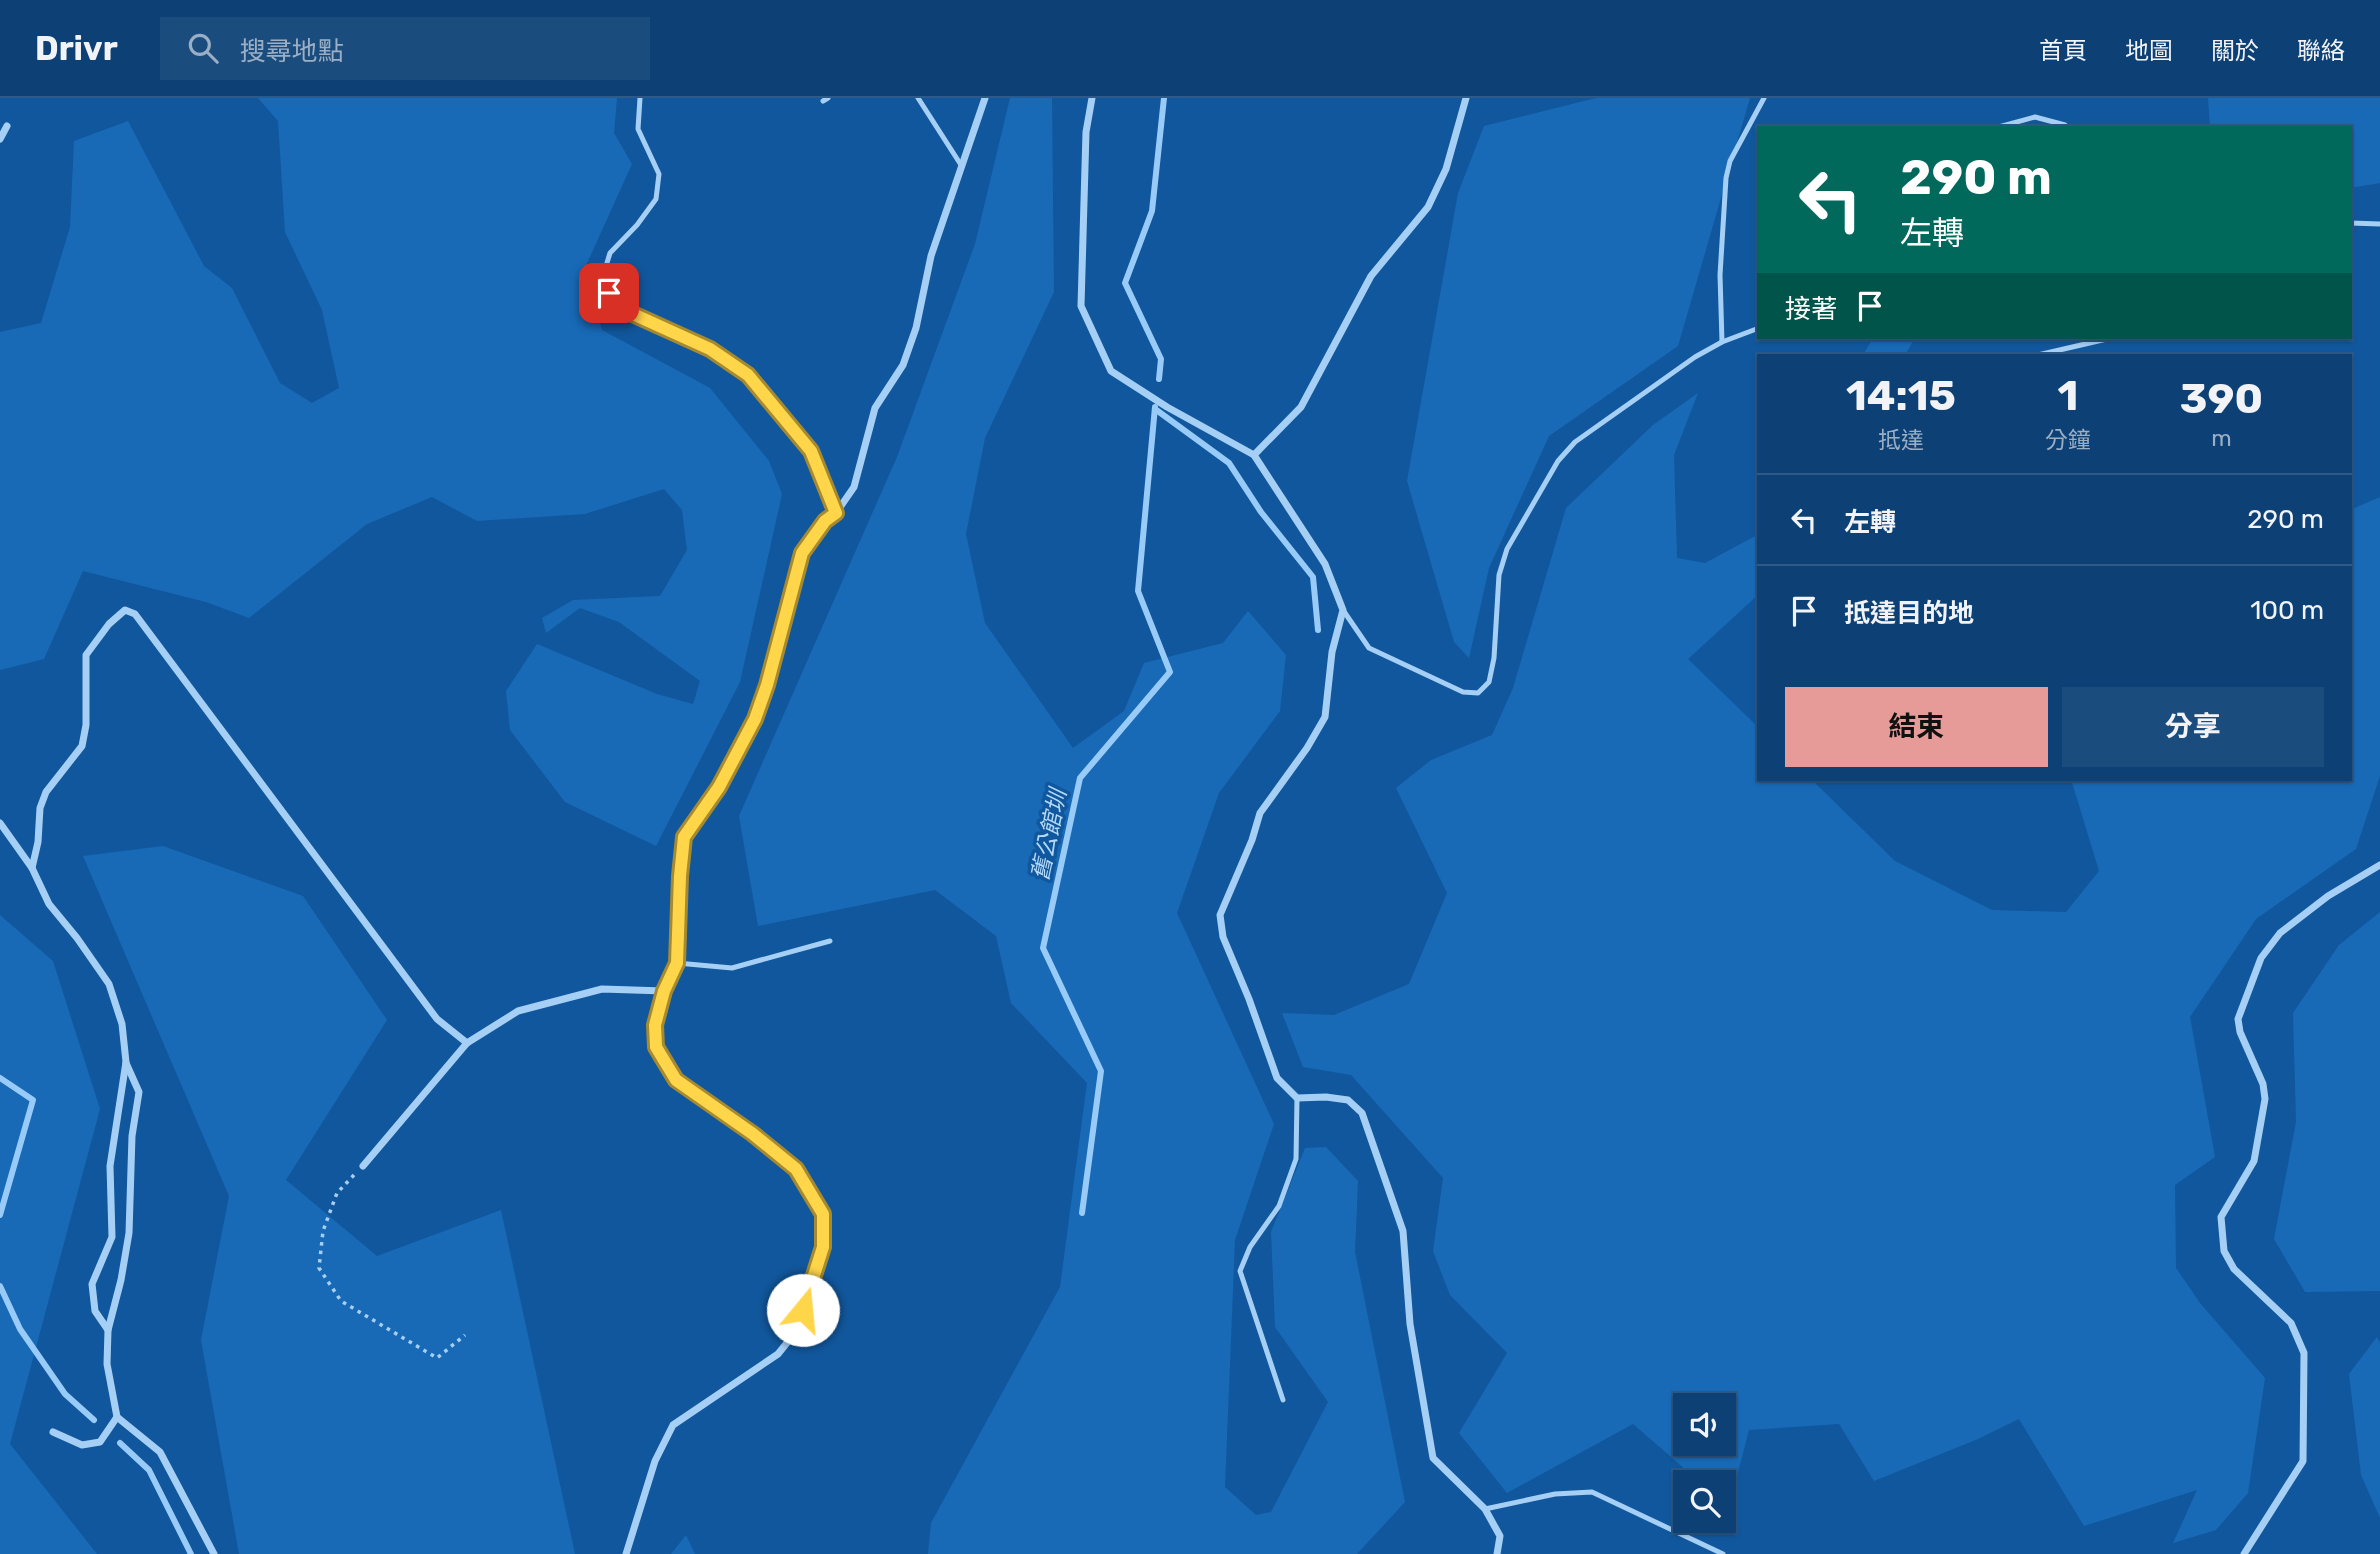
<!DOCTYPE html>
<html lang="zh-TW">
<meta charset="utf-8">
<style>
:root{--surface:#0d4176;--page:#1b4c7e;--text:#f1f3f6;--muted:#9aafc5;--line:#2d5a88;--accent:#e69b98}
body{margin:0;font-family:Rubik,"Noto Sans TC",sans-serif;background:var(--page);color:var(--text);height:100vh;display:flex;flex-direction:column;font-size:26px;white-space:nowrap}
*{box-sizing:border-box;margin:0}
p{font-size:23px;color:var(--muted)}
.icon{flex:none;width:38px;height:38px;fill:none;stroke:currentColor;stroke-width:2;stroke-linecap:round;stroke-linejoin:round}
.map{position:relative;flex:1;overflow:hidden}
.side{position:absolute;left:1757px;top:256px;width:595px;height:427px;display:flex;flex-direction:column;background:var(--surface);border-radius:0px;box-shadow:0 2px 5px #0004,0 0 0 2px var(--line)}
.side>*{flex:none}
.top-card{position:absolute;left:1757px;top:28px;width:595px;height:214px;border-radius:0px;box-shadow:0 2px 5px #0004,0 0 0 2px var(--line);background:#00695c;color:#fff;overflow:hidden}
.fabs{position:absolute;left:1673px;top:1295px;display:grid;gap:14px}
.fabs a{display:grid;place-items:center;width:63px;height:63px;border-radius:0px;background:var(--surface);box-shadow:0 2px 5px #0004,0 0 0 2px var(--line);font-size:35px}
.pin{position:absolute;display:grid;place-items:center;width:60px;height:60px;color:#fff;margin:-30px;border-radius:14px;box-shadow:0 4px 10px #0006}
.me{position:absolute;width:77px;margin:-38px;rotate:17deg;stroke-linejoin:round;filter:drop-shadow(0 0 5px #0008)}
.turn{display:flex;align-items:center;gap:24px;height:147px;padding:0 28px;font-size:32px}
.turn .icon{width:91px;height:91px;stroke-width:2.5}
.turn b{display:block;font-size:49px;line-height:60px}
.then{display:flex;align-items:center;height:66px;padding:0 28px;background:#0003;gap:14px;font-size:26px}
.eta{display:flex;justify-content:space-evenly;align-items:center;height:119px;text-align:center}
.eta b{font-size:42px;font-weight:700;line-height:49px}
.action{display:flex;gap:14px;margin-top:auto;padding:14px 28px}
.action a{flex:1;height:80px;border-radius:0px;background:var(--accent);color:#111;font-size:28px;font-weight:700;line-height:80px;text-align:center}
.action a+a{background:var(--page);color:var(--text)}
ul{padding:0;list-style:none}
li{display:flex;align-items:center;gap:21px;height:91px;padding:0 28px;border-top:2px solid var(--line)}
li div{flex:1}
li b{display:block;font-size:26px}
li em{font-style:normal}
header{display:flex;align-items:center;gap:42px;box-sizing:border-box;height:98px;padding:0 35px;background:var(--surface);border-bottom:2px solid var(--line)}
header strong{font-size:33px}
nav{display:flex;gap:38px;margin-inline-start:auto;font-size:24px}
.search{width:490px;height:63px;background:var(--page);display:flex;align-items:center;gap:18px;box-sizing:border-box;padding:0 24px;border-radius:0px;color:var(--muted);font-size:26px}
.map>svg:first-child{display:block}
.green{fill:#186ab7;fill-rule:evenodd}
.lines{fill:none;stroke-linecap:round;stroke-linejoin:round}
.stream{stroke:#98cbf8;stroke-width:6}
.path{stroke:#a6cff5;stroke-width:3.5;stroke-dasharray:3.5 5;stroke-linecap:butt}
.service{stroke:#a6cff5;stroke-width:5}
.minor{stroke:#a6cff5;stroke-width:7}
.route-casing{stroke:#a68a30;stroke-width:18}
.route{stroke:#ffd54a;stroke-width:12}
.labels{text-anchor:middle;stroke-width:7;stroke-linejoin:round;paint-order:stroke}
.water-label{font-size:23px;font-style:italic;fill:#b3d9fb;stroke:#11579d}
</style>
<header>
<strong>Drivr</strong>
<div class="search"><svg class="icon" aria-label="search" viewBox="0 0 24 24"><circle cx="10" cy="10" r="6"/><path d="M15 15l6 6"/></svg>搜尋地點</div>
<nav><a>首頁</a><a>地圖</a><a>關於</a><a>聯絡</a></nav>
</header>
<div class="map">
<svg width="2380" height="1456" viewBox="0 0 2380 1456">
<rect width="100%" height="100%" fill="#11579d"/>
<g class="green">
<polygon points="258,0 617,0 614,35 632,66 584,172 602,232 710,290 769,363 782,396 740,584 656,748 565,704 510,632 506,593 537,546 657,596 693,606 700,583 619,524 580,510 546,535 542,520 573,502 660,498 687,452 682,412 664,391 585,416 477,423 432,399 367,426 249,520 206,504 83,473 44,561 0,572 0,234 41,225 70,129 74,43 128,23 204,168 232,190 280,285 312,305 339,290 322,212 285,134 278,23"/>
<polygon points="1010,0 1052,0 1054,194 985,340 966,436 985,525 1073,650 1124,613 1144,565 1223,545 1248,513 1286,557 1280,613 1219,695 1177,815 1274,1026 1235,1142 1225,1389 1256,1417 1271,1414 1328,1304 1275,1229 1271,1134 1305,1050 1326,1049 1358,1083 1355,1154 1405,1404 1357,1456 928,1456 931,1425 1060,1189 1087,985 1011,905 996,838 935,792 758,828 739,718 897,359 975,146"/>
<polygon points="1596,0 1750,0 1678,248 1549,338 1489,470 1469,560 1454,544 1407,383 1458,95 1484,28"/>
<polygon points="2208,0 2380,0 2380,85 2350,90 2350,30 2210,30"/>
<polygon points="1873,240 1915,240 1905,257 1863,257"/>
<path d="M1698,295L1674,357L1677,460L1705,465L1759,436V496L1688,561L1759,630V681H1811L1895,763L1992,812L2066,814L2099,773L2071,681H2350V412L2380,399V678L2356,751L2256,821L2190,919L2215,1059L2175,1087L2176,1170L2200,1205L2265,1280L2248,1395L2216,1432L2173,1445L2197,1392L2084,1428L2019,1321L1978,1341L1874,1383L1839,1326L1749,1332L1729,1409L1724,1404V1384H1700L1633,1326L1507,1395L1459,1335L1507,1255L1450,1197L1433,1153L1443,1080L1351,977L1303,969L1282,915L1334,917L1409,886L1447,795L1396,690L1431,662L1492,637L1513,590L1566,410L1653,327ZM1724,1307V1346H1685V1307Z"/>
<polygon points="163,748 303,798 387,922 286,1082 377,1158 501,1112 575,1456 239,1456 201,1242 229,1098 83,758"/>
<polygon points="2380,814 2380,1193 2305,1194 2274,1141 2296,1024 2293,915 2339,847"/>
<polygon points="0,817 53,863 100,1011 10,1346 97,1456 0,1456"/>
<polygon points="2377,1239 2380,1245 2380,1420 2361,1377 2349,1276"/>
<polygon points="686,1437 695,1456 671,1456"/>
</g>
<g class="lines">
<g class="stream">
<polyline points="1159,281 1161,261 1125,185 1152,113 1164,0"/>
<polyline points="1155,311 1229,365 1261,414 1313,479 1318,532"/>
<polyline points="0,980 33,1002 0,1117"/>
<polyline points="1082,1115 1101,973 1043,850 1080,680 1170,574 1138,493 1155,309"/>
<polyline points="0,1188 20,1231 65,1296 94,1322"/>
<polyline points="120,1345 149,1372 191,1456"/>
</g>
<polyline class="path" points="354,1077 337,1095 323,1133 319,1170 341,1203 437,1260 465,1237"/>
<g class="service">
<polyline points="640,0 638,31 659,76 656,101 637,127 610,155 603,178 609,195 624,212 711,251 748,277 811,353 836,415"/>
<polyline points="918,0 961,67"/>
<polyline points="823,3 828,0"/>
<polyline points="1995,30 2035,19 2065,27 2067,30"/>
<polyline points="2350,125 2380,126"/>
<polyline points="1722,244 1720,177 1726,80 1730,63 1764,0"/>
<polyline points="2038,257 2111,240"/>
<polyline points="1343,512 1369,550 1463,594 1478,595 1489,584 1494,560 1499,477 1507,451 1558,363 1575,344 1695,259 1722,244 1759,230"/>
<polyline points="677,865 732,870 830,843"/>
<polyline points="1283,1302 1240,1173 1250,1149 1279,1108 1296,1061 1297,1000"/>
<polyline points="1485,1411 1555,1396 1592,1394 1723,1456"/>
</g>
<g class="minor">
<polyline points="1092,0 1086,34 1081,208 1111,273 1167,309 1254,357 1325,466 1343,512 1332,554 1325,619 1307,650 1260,715 1252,742 1220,817 1223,839 1249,901 1277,980 1297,1000 1326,999 1348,1002 1362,1015 1403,1133 1410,1226 1433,1360 1485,1411 1500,1438 1497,1456"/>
<polyline points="0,41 7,28"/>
<polyline points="1254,357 1301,309 1371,178 1428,109 1446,71 1466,0"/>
<polyline points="0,725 32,770 38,744 40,710 46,694 82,648 86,627 86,557 109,526 125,512 135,516 437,921 467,945 518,913 602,891 664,893"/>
<polyline points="32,770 49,806 77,840 109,886 122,926 126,964 110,1068 112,1139 92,1186 95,1213 108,1232 107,1266 117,1319 160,1354 214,1456"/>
<polyline points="363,1068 467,945"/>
<polyline points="108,1232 121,1182 129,1135 132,1038 139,994 126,965"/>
<polyline points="53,1334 82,1347 100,1344 117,1319"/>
<polyline points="626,1456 655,1363 673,1327 778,1256 798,1231 823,1149 823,1116 796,1071 753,1036 676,982 656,949 655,927 664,893 677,865 680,777 684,739 718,689 755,621 767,588 802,455 825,423 836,415 854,389 875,310 903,267 916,230 931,158 985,0"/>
<polyline points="2244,1456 2303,1363 2304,1255 2291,1225 2234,1171 2224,1153 2221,1119 2254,1063 2265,1001 2263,986 2240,934 2238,921 2261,860 2280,835 2328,798 2380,767"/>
</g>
</g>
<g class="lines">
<defs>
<polyline id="route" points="609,195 624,212 710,251 748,277 811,353 836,415 825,423 802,455 767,587 755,621 719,689 684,739 680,778 677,865 664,893 655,927 656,949 676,982 753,1036 796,1071 823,1116 823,1149 803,1212"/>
</defs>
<use href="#route" class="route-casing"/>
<use href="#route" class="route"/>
</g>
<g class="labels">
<g class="water-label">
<text transform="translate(1049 737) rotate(-78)" y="8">舊公館圳</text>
</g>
</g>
</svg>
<div class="fabs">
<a><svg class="icon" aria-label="sound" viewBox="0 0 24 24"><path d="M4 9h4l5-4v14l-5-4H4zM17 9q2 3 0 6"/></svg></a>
<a><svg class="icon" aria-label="search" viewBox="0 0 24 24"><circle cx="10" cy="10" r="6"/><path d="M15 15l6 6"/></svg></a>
</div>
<div class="pin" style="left:609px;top:195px;background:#d93025"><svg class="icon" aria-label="arrive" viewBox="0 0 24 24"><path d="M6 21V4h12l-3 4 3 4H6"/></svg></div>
<svg class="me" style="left:803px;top:1212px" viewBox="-20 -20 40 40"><circle r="19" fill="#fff"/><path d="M0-13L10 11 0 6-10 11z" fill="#ffd54a"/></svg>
<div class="top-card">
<div class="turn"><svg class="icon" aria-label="left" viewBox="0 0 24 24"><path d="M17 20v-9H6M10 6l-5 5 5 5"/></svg><div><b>290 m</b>左轉</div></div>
<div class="then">接著<svg class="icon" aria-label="arrive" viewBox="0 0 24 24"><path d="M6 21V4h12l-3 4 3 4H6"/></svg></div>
</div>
<section class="side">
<div class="eta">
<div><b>14:15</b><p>抵達</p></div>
<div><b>1</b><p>分鐘</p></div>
<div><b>390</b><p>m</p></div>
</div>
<ul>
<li><svg class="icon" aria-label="left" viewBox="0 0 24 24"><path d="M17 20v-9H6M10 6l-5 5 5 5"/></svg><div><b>左轉</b></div><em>290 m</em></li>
<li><svg class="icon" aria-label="arrive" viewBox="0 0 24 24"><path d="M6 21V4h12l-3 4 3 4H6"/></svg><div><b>抵達目的地</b></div><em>100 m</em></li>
</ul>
<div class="action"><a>結束</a><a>分享</a></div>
</section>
</div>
